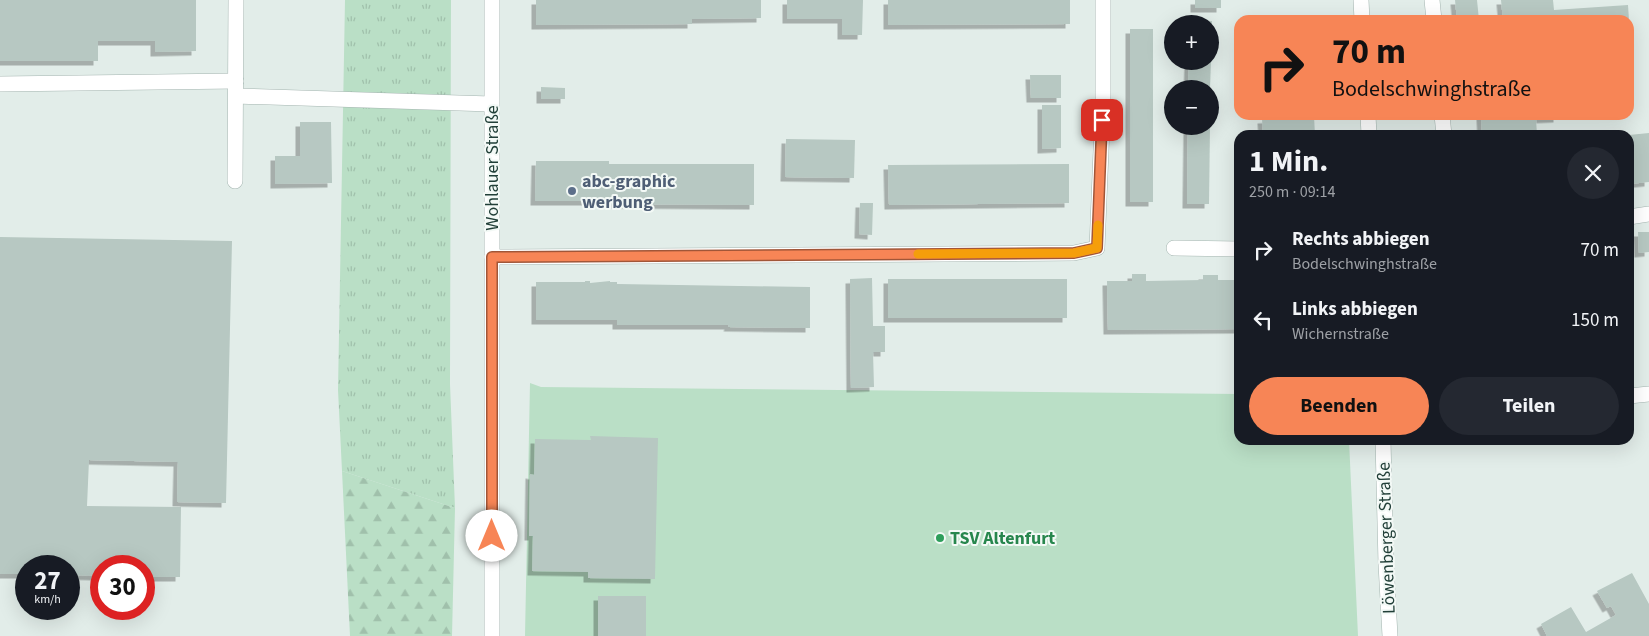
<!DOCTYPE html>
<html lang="de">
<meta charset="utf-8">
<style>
:root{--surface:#171b24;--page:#242831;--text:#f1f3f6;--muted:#9ea1a6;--accent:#f78556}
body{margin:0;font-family:"Source Sans 3",sans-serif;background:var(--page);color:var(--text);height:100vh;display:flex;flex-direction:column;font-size:19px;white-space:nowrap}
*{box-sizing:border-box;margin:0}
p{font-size:16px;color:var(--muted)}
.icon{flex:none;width:28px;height:28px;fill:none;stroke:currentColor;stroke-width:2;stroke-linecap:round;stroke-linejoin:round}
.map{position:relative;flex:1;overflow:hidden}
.side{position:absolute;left:1234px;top:130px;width:400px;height:315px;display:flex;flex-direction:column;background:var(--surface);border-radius:15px;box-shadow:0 5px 20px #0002}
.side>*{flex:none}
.top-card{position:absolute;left:1234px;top:15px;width:400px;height:105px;border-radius:15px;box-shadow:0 5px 20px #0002;background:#f78556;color:#111;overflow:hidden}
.tools{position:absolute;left:1164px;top:15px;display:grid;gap:10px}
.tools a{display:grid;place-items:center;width:55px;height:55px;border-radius:50%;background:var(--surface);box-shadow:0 5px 20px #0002;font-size:25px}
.speed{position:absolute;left:15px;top:555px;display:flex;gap:10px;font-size:25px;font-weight:700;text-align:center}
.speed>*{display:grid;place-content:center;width:65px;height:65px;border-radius:50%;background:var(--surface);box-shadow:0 5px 20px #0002;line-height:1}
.speed small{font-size:12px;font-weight:400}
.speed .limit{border:8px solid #d22;background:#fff;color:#111}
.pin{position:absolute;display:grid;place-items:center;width:42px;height:42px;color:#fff;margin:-21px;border-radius:10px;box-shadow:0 2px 8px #0006}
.me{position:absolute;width:55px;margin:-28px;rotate:0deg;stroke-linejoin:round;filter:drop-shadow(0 0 4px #0008)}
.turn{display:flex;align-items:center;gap:18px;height:105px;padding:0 15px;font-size:22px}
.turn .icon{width:65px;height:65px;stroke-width:2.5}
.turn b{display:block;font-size:35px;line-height:42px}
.round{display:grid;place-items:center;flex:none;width:52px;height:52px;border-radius:26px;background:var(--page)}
.overview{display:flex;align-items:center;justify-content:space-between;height:85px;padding:0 15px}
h1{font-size:30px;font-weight:700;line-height:38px}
.primary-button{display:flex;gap:10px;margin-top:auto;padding:10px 15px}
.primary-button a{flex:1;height:58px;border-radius:30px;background:var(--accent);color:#111;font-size:20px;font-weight:700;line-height:58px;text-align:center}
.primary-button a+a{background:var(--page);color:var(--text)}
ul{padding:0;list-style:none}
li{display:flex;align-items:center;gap:15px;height:70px;padding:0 15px}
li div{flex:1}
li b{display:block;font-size:19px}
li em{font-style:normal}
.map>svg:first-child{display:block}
.grass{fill:url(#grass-tufts)}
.forest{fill:url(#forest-firs)}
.pitch{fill:#badfc6}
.building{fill:#b7c8c2;filter:url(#shadow)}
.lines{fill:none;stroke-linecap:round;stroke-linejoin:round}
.service-casing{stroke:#a4b5b0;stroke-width:16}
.minor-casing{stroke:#a4b5b0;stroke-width:16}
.tertiary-casing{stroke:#a4b5b0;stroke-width:16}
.service{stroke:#fff;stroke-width:15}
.minor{stroke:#fff;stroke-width:15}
.tertiary{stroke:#fff;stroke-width:15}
.route-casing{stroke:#a15638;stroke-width:12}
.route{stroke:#f78556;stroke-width:9}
.slow{stroke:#f59e0b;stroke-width:9}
.service-dot{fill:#5c6f8a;stroke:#f3f9f6;stroke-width:2}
.leisure-dot{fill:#2e9e5b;stroke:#f3f9f6;stroke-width:2}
.labels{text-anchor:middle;stroke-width:4;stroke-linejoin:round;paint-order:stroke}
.street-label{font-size:18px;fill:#213f38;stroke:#f3f9f6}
.service-label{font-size:18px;font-weight:bold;fill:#4e5e75;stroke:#f3f9f6;text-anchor:start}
.leisure-label{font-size:18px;font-weight:bold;fill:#27864d;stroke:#f3f9f6;text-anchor:start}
</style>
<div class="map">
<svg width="1649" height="636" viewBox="0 0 1649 636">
<defs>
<pattern id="grass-tufts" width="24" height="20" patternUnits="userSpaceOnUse" patternTransform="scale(1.25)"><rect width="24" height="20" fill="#badfc6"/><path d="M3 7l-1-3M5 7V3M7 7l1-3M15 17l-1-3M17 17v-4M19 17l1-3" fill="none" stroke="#a0c0ab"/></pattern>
<pattern id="forest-firs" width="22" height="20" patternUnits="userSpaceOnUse" patternTransform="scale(1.25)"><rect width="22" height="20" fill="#badfc6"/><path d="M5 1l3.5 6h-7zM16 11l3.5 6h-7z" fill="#a0c0ab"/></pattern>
<filter id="shadow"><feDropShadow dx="-4.5" dy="4.5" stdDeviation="0" flood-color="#0004"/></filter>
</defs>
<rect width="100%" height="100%" fill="#e2ede9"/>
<polygon class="grass" points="345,0 451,0 450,384 455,508 342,471 338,390"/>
<polygon class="forest" points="342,471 455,508 452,636 350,636"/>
<polygon class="pitch" points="530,383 541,387 1239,394 1239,440 1349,440 1358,636 525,636"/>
<g class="building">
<polygon points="0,0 196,0 196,51 155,52 155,41 98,41 98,61 0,61"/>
<polygon points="536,0 761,0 761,18 692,19 692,24 536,25"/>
<polygon points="787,0 863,0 862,35 842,35 842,19 787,19"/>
<polygon points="888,0 1070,0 1070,24 888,25"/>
<rect x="1195" y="0" width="26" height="8"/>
<polygon points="1455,0 1477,0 1479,20 1457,20"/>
<polygon points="1501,0 1553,0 1554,10 1628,5 1629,20 1503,20"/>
<polygon points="1189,20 1212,21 1212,24 1189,24"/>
<rect x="1130" y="29" width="23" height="173"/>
<polygon points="1629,43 1630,43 1632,66 1629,66"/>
<polygon points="1189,61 1211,61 1210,89 1188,89"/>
<polygon points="1030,75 1061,75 1061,98 1031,98"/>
<polygon points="541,87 565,88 565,99 541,99"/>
<polygon points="1042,105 1061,105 1061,148 1042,149"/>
<polygon points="1481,115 1558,115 1558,118 1536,119 1537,135 1482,135"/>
<polygon points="1314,116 1315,135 1249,135 1249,133 1263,133 1262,119"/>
<polygon points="300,122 331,122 332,183 275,184 275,156 300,156"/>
<polygon points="1188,126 1210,126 1209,204 1187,204"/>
<polygon points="1649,133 1649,182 1629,184 1629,135"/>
<polygon points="786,139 855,140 854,178 785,177"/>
<polygon points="536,161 609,161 609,164 754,164 754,205 609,204 609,201 535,201"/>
<polygon points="1069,164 1069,203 889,205 888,165"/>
<polygon points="860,203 873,203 872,235 859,234"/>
<polygon points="1638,232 1649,232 1649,252 1639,253"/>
<polygon points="0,237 232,241 226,503 177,502 178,462 89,460 87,506 181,507 180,577 144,577 144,566 101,566 101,576 69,575 69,566 26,566 26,574 0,574"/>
<polygon points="1132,274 1146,274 1146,281 1203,280 1203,275 1218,275 1218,280 1239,280 1239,329 1108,330 1107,281 1132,281"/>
<polygon points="872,278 873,326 885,326 885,352 873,352 874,387 851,388 850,279"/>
<rect x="888" y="279" width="179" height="39"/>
<polygon points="585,281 590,281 590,283 610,281 610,282 617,282 617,284 810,287 810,328 728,327 729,325 617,325 617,320 536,320 536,282 585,282"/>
<polygon points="590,436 658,438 655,579 588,578 588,572 532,571 533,536 529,536 530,474 534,475 535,439 591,440"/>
<polygon points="1632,573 1649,604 1649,636 1547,636 1541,624 1571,607 1586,632 1616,615 1611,606 1607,608 1597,591"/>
<rect x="598" y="596" width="48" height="40"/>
</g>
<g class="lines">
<defs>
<g id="service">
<polyline points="0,84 236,81"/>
<polyline points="236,96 491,104"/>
<polyline points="235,181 236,0"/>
<polyline points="1629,217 1649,214"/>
<polyline points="1174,248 1239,249"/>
</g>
<g id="minor">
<polyline points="492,0 492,636"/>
<polyline points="1432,0 1434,20"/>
<polyline points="1442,115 1444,135"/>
<polyline points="492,257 1074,253 1097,248 1103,102 1103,0"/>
<polyline points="1629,396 1649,394"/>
</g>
<g id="tertiary">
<polyline points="1361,0 1362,20"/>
<polyline points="1368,115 1369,135"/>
<polyline points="1383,440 1386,564 1390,636"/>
</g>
</defs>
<use href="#service" class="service-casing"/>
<use href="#minor" class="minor-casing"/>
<use href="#tertiary" class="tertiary-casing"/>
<use href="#service" class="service"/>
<use href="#minor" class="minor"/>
<use href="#tertiary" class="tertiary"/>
</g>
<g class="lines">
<defs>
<polyline id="route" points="492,536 492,257 1074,253 1097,248 1102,120"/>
</defs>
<use href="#route" class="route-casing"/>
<use href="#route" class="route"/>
<polyline class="slow" points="918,254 1074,253 1097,248 1098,225"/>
</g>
<circle class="service-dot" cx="572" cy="191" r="5"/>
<circle class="leisure-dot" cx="940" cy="538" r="5"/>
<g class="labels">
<g class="street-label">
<text transform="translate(492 168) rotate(-90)" y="6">Wohlauer Straße</text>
<text transform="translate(1386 538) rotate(-92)" y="6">Löwenberger Straße</text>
</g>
<g class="service-label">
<text x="582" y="187">abc-graphic<tspan x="582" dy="21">werbung</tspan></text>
</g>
<g class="leisure-label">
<text x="950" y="544">TSV Altenfurt</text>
</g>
</g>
</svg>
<div class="tools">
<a>+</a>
<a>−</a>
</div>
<div class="speed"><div>27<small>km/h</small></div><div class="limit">30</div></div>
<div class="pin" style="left:1102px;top:120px;background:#d93025"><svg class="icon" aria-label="arrive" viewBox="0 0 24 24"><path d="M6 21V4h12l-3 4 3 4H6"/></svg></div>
<svg class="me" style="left:492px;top:536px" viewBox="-20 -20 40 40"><circle r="19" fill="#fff"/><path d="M0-13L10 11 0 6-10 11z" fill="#f78556"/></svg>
<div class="top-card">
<div class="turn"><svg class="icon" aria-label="right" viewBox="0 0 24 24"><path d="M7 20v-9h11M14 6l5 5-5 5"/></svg><div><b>70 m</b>Bodelschwinghstraße</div></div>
</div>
<section class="side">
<div class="overview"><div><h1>1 Min.</h1><p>250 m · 09:14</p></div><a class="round"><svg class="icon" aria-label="close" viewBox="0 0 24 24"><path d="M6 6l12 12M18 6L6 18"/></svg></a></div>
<ul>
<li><svg class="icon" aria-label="right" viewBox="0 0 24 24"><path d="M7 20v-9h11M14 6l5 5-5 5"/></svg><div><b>Rechts abbiegen</b><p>Bodelschwinghstraße</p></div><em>70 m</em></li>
<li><svg class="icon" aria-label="left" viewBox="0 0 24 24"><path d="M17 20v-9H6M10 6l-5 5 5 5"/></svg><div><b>Links abbiegen</b><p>Wichernstraße</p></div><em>150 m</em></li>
</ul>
<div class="primary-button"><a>Beenden</a><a>Teilen</a></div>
</section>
</div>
